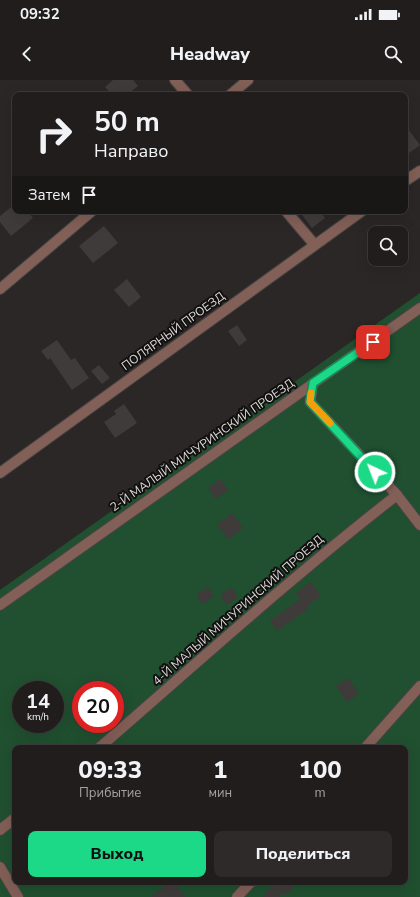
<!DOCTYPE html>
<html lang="ru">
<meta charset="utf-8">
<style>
:root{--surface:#201d1c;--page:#2d2a29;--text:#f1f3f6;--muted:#a2a2a3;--line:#3d3b3b;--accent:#1cd988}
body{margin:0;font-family:"Nunito Sans",sans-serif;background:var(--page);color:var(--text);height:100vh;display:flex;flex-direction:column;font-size:15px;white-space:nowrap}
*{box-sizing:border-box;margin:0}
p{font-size:13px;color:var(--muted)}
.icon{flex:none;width:22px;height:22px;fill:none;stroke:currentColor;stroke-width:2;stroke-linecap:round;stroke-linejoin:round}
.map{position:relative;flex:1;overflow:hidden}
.side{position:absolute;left:12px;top:665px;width:396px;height:140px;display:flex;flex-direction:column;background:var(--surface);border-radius:8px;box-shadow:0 4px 16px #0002,0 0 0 1px var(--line)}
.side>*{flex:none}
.hud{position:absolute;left:12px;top:12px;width:396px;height:122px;border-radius:8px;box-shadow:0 4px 16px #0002,0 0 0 1px var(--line);background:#201d1c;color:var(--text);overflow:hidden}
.tools{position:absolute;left:368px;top:146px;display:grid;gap:8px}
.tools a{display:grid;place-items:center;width:40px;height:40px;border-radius:8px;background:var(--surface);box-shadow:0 4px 16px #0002,0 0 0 1px var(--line);font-size:20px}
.speed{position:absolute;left:12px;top:601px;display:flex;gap:8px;font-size:20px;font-weight:700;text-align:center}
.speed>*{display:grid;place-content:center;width:52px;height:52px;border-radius:50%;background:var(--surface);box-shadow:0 4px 16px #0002,0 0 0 1px var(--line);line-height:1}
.speed small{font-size:10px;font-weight:400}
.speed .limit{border:6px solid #d22;background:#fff;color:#111}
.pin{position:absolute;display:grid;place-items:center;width:34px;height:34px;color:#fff;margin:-17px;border-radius:8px;box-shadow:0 2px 6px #0006}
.me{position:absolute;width:44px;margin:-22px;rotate:317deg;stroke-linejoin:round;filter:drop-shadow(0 0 3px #0008)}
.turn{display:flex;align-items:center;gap:14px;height:84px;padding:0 16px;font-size:18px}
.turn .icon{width:52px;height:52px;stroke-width:2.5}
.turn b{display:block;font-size:28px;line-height:34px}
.then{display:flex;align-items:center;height:38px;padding:0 16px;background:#0003;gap:8px;font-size:15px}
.eta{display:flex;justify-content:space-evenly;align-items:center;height:68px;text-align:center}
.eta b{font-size:24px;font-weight:800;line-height:28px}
.cta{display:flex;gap:8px;margin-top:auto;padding:8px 16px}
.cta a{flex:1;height:46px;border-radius:8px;background:var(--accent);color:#111;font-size:16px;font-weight:800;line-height:46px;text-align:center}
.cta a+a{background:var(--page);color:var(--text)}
.status{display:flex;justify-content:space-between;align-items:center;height:28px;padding:0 20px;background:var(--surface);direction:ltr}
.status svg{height:11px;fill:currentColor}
header{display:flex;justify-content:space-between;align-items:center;height:52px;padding:0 16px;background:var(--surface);font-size:18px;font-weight:800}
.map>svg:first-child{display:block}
.green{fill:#205030;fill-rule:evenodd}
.building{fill:#3f3b3a}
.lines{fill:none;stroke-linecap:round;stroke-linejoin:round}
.minor-casing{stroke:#474443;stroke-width:12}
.minor{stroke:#825f57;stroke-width:10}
.route-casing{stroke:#128d58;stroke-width:10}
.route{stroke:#1cd988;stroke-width:7}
.slow{stroke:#f59e0b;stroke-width:7}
.labels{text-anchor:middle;stroke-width:4;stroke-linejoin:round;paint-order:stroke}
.street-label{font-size:12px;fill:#dedcdb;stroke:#121110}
</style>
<div class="status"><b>09:32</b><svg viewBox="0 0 49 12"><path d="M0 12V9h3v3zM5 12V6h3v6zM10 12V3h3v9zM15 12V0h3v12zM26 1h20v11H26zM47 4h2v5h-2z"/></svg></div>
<header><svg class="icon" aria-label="back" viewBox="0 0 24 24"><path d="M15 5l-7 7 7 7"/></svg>Headway<svg class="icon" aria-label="search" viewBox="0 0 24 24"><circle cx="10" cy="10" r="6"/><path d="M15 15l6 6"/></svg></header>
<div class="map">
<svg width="420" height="817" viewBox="0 0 420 817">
<rect width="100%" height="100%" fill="#2a2726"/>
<path class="green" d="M420,213V817H0V510ZM21,610H55V644H21ZM81,610H115V644H81ZM15,668H405V802H15Z"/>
<g class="building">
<polygon points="113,0 133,0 138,6 127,15 112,15 105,7"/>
<polygon points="405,45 420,65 405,76"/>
<polygon points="15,124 15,131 27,131 33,138 11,156 0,142 0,136"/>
<polygon points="299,131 320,131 325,138 312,148"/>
<polygon points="104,146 118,163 93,183 79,166"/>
<polygon points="127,199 141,217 129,227 114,210"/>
<polygon points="237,245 247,260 239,266 228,251"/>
<polygon points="57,260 71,280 75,278 89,298 72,310 50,278 48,280 41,271"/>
<polygon points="99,285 110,298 102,304 91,291"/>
<polygon points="124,324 137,343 115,358 104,342 116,334 114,331"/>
<polygon points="220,399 228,410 216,419 208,408"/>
<polygon points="233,433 243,448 228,459 217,444"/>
<polygon points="311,502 321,516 308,525 309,528 277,551 270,541 300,519 296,513"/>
<polygon points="208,507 214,516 202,524 196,515"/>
<polygon points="231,507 238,517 227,525 220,515"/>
<polygon points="348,598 359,614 347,622 336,606"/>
<polygon points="169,802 174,802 186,817 151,817"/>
<polygon points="270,802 297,802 287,815 283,812 279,817 263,817 273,804"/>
</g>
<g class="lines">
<defs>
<g id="minor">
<polyline points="175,0 188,15"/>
<polyline points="230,15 248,0"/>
<polyline points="405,101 420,91"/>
<polyline points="286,131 314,164"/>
<polyline points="0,209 92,131"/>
<polyline points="313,303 310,322 397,415 420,445"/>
<polyline points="0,393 362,131"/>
<polyline points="0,525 420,228"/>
<path d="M99,668C197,583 294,495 397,415"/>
<polyline points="365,668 420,606"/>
<polyline points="0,750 15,738"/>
<polyline points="0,787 18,817"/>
<polyline points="237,817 251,802"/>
</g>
</defs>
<use href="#minor" class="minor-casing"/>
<use href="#minor" class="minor"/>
</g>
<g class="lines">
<defs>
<polyline id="route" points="373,262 313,303 310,322 375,392"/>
</defs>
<use href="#route" class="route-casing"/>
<use href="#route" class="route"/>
<polyline class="slow" points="311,313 310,322 330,343"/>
</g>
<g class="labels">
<g class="street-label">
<text transform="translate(173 251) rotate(-36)" y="4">ПОЛЯРНЫЙ ПРОЕЗД</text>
<text transform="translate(202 365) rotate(-35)" y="4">2-Й МАЛЫЙ МИЧУРИНСКИЙ ПРОЕЗД</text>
<text transform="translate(238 530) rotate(-41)" y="4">4-Й МАЛЫЙ МИЧУРИНСКИЙ ПРОЕЗД</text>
</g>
</g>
</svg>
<div class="tools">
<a><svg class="icon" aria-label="search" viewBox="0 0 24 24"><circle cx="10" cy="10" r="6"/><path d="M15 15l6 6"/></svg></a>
</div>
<div class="speed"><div>14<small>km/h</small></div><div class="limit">20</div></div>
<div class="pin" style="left:373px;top:262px;background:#d93025"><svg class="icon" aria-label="arrive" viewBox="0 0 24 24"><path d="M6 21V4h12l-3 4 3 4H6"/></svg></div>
<svg class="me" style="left:375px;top:392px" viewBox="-20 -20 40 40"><circle r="17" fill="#1cd988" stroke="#fff" stroke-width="3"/><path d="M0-11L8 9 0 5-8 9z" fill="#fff"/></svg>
<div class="hud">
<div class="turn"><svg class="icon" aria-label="right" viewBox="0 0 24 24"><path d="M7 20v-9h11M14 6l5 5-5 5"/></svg><div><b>50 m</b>Направо</div></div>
<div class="then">Затем<svg class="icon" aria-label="arrive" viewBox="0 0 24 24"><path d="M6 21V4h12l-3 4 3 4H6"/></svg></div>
</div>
<section class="side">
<div class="eta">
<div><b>09:33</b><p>Прибытие</p></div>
<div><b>1</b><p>мин</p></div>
<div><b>100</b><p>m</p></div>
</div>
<div class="cta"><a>Выход</a><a>Поделиться</a></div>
</section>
</div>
